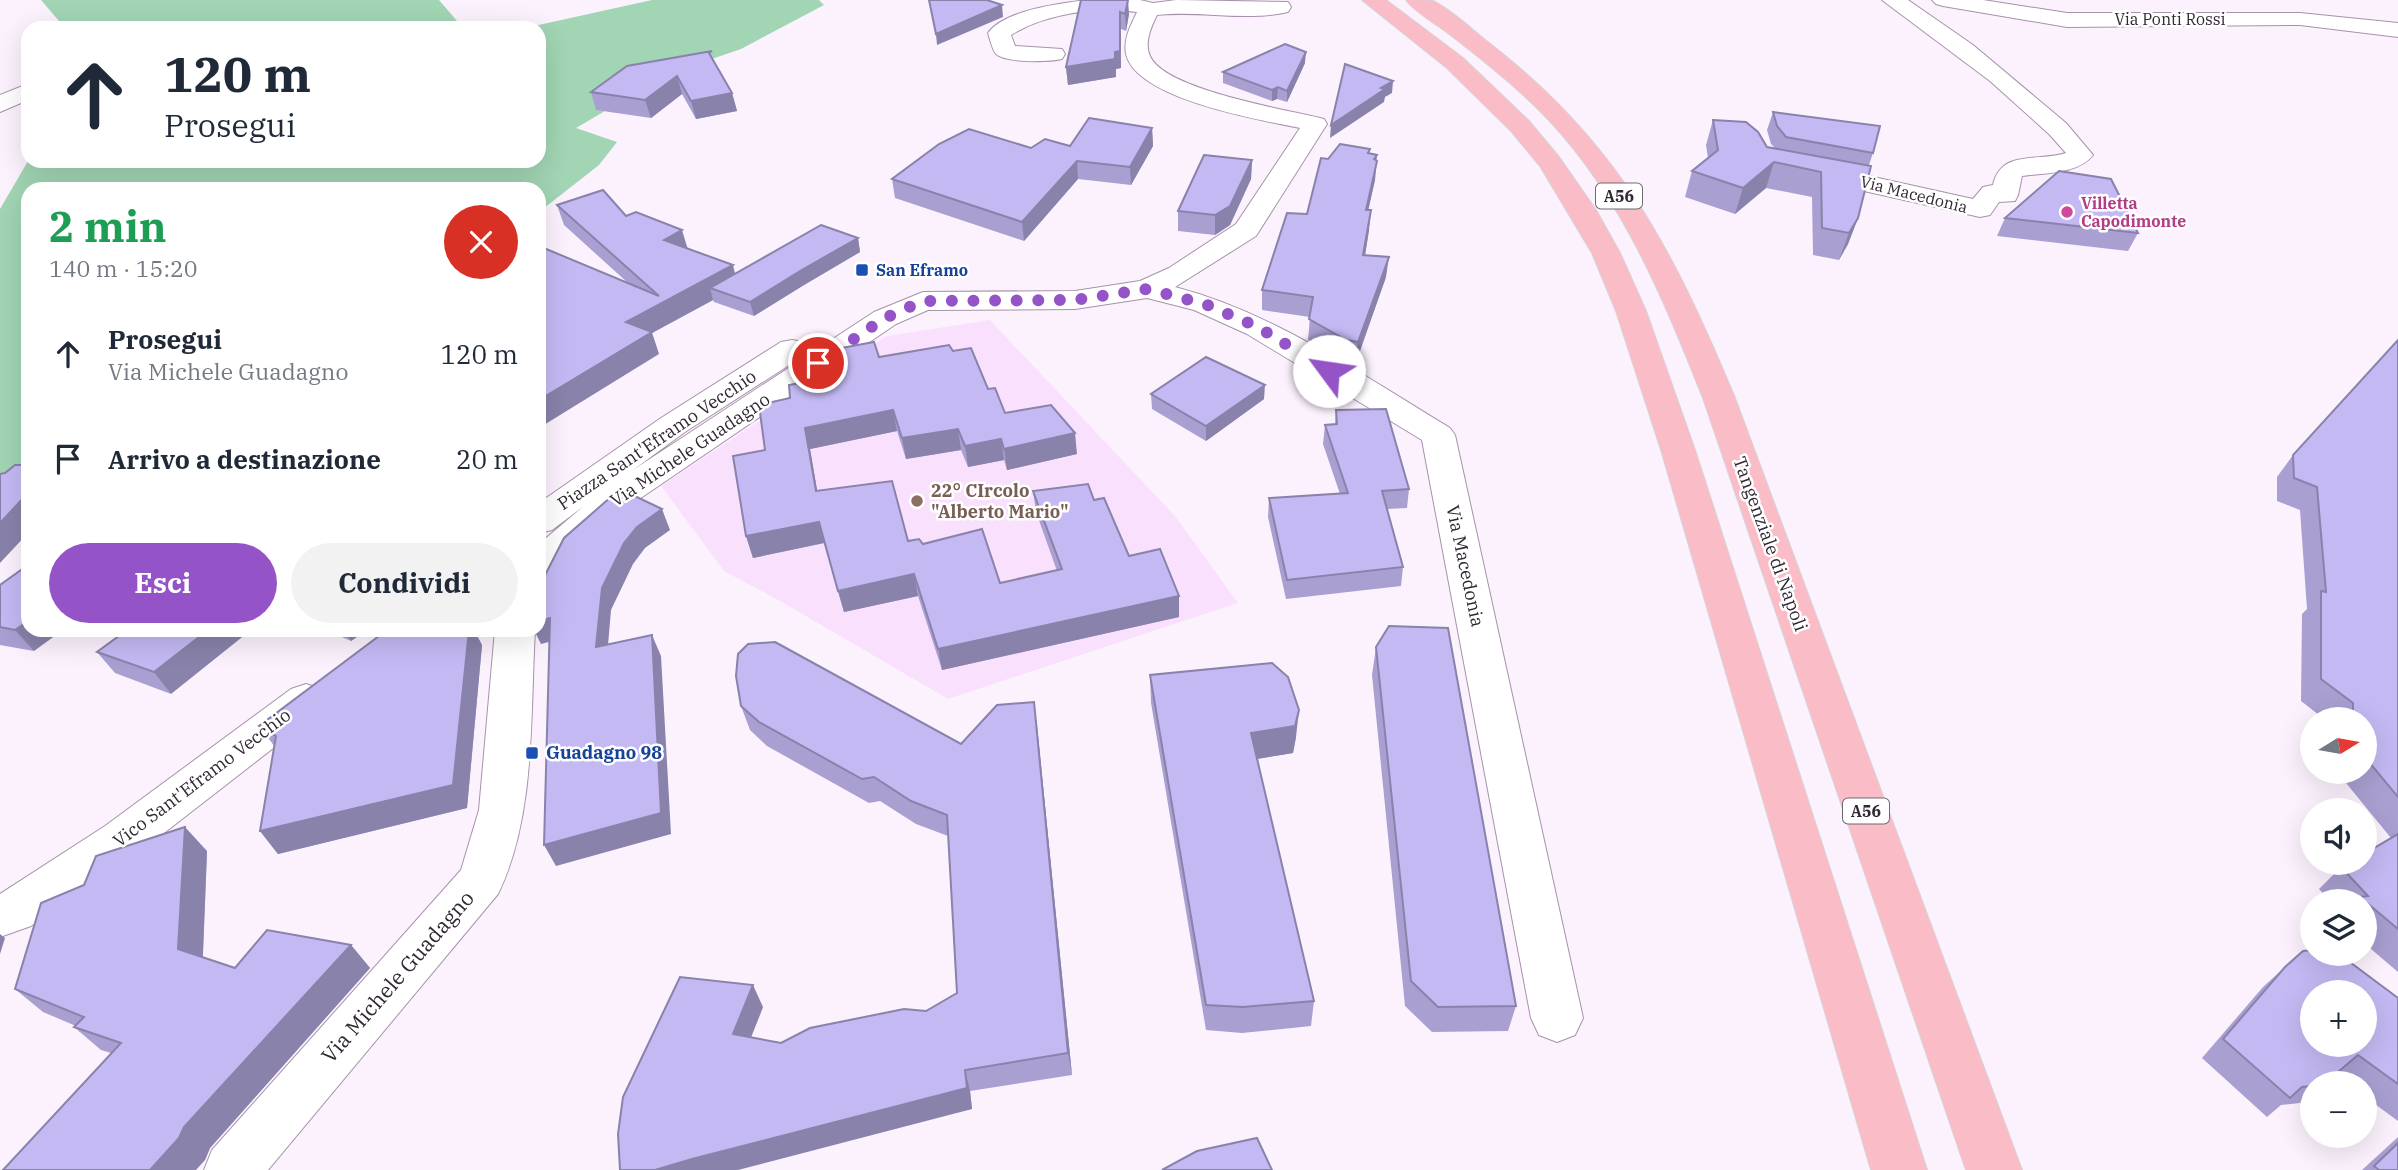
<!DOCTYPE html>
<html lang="it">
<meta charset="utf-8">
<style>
:root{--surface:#fff;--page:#f2f2f3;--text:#1f2937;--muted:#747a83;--accent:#9553c8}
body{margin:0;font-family:"IBM Plex Serif",serif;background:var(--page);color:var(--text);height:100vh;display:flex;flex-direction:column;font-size:26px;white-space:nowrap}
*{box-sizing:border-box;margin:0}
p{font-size:23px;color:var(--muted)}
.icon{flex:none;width:38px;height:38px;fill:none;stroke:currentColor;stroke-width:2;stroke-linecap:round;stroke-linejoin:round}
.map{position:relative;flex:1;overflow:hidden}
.panel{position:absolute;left:21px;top:182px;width:525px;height:455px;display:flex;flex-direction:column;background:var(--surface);border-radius:21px;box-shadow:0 7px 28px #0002}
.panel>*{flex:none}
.hud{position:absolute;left:21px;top:21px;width:525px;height:147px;border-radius:21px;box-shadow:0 7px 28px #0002;background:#fff;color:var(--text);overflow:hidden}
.needle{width:46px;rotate:79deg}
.buttons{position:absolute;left:2300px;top:707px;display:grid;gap:14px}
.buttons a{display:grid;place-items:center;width:77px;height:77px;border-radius:50%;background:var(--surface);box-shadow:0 7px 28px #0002;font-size:35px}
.pin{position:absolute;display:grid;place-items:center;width:60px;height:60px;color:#fff;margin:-30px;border:4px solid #fff;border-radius:50%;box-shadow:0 2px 7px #0007}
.me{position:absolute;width:77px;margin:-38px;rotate:301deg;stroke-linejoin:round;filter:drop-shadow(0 0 5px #0008)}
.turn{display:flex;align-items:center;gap:24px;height:147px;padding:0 28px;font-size:32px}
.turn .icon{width:91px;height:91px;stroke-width:2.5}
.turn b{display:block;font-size:49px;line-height:60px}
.round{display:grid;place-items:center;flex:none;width:74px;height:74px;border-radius:37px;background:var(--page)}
.overview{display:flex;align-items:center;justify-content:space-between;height:119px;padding:0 28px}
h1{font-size:42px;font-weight:700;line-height:52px;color:#1e9e55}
.button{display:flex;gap:14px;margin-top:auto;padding:14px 28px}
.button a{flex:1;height:80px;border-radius:42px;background:var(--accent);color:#fff;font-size:28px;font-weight:700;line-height:80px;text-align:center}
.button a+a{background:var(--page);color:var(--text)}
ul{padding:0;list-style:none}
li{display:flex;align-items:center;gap:21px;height:105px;padding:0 28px}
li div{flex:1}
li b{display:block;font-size:26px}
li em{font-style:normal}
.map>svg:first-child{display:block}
.built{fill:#f9e1fd}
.green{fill:#a1d5b3}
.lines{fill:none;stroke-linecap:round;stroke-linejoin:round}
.minor-casing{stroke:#a791ab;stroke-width:2}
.highway-casing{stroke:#d6d4d6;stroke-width:2}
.minor{fill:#fff;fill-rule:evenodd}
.highway{fill:#fabdc7;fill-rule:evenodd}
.wall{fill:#a99fd1}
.shaded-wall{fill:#8982aa}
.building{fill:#c4b9f3;stroke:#8982aa;stroke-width:2;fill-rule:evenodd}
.route{stroke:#9553c8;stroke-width:12;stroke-dasharray:0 21.6}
.hotel-dot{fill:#d1479c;stroke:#fff;stroke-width:2.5}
.transit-dot{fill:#1a4fb4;stroke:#fff;stroke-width:2.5}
.education-dot{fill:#8d6e63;stroke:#fff;stroke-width:2.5}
.labels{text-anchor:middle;stroke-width:5;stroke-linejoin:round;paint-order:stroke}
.far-street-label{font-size:16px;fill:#312833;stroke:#fff}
.shield{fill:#fff;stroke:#6f6870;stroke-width:2}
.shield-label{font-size:16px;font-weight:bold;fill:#312833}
.far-hotel-label{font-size:16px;font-weight:bold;fill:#b23c85;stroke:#fff;text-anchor:start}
.far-transit-label{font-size:16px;font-weight:bold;fill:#164399;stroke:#fff;text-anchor:start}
.street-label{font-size:18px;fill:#312833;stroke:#fff}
.education-label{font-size:18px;font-weight:bold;fill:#785e54;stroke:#fff;text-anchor:start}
.transit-label{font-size:18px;font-weight:bold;fill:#164399;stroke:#fff;text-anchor:start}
.near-street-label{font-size:21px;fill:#312833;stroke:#fff}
</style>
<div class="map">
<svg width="2398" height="1170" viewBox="0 0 2398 1170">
<rect width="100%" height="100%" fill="#fcf2fe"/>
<polygon class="built" points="990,320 1175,516 1238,603 948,699 780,601 724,571 661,486 887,336"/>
<g class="green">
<polygon points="41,0 439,0 463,28 65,28"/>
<polygon points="652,0 819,0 824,5 741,49 668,74 576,128 617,142 599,165 539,212 539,189 28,189 28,479 0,483 0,209 28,161 539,161 539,28 525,28"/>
</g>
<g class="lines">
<defs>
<g id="minor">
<path d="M1088,0H1140L1153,3L1176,0L1288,2L1291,7L1288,12C1245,22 1200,10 1157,15C1151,27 1144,43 1150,56C1164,90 1289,110 1324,119L1327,124L1256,236L1175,287C1275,313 1362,375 1450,428L1455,435L1583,1018L1575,1035L1557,1042L1539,1035L1531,1018L1422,440L1247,334L1194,310L1147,298L1075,309L928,310L896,324L629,506L562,565L552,579L539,583V544L584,506L552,530L539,533V503L661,418L781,342L792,340L803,342L808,349L803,356L685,432L633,470L874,312L923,292L1075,291L1140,281L1169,268L1236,224L1300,128C1260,120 1136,99 1126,54C1123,39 1131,25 1137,12C1097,7 1046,13 1011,35L1015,46L1062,49L1065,54L1062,59C1049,62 1006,63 996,54C992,49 990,39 988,33C1004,10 1062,3 1088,0Z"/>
<path d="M1882,0H1908L1973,45L2066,123L2093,155C2079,174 2043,173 2022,176L2018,195L2015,201L1999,202L1990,215L1980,217L1806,178L1802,172L1806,166L1815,164L1973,199L1983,187L1993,185C2001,149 2038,162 2066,153L2049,134L1990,81Z"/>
<polygon points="1932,0 1983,0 2067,13 2300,13 2398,23 2398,37 2300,25 2067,27 1943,6 1936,4"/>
<polygon points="25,85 28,86 28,100 0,112 0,95"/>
<path d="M495,630H535C530,716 536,816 498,894L268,1170H204L212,1150L461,870L479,810Z"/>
<polygon points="306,684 321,689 327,700 321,711 137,854 31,926 0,937 0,894 105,826 291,689"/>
</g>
<g id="highway">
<polygon points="1362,0 1386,0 1463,58 1529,121 1559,157 1596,210 1620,253 1646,311 1696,453 1927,1170 1871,1170 1662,453 1616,311 1592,253 1540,166 1511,131 1447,68"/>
<path d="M1406,0C1414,0 1426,0 1433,1C1453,11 1471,29 1489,43C1619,143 1673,250 1735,398L2022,1170H1966L1703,398C1661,292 1617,185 1534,105C1507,79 1478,56 1448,33C1435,23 1416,13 1406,0Z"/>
</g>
</defs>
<use href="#minor" class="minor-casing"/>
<use href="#highway" class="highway-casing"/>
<use href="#minor" class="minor"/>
<use href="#highway" class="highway"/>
</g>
<g class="wall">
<polygon points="1081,0 1129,14 1126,31 1121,29 1121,68 1116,69 1116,77 1068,85 1066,67"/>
<polygon points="715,63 732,93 737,111 696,119 682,94 651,118 596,110 591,92"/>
<polygon points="1305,63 1287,102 1277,99 1272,101 1223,83 1223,72"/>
<polygon points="1773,112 1873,153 1869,165 1858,218 1848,244 1839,260 1813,255 1812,197 1766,188 1735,214 1685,197 1692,171 1708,158 1706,145 1713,120 1767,147 1775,148 1771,144 1767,130"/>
<polygon points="1152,128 1153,146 1131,185 1078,179 1024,241 895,198 892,179 1031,148 1070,146"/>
<polygon points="1370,153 1376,160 1375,180 1368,210 1369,230 1365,255 1386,277 1356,362 1344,360 1308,340 1310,317 1262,310 1262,290 1307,214 1328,159"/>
<polygon points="1252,160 1251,179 1230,225 1215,235 1178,231 1178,211"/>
<polygon points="557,205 626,216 735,274 858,238 860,252 804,285 754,316 714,302 713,300 652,333 659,354 628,283 564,225"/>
<polygon points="2005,218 2138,233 2128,251 1997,236"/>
<polygon points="2398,340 2398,972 2364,943 2364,901 2330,901 2319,889 2341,867 2391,838 2337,772 2364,772 2364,719 2324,719 2301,701 2302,614 2307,609 2300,510 2277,501 2277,477 2293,455"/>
<polygon points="953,351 988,389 1005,413 1077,454 1007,470 1004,460 968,467 961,450 906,459 897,431 810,449 817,491 908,541 923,544 1000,583 1057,571 1036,512 1033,491 1094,500 1129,556 1179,617 942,670 918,596 844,612 824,543 753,558 746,536 765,450 790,398 814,380 811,367 879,357"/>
<polygon points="1151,394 1264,399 1206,441 1152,409"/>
<polygon points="1336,410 1409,489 1407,508 1387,509 1403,567 1401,586 1286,599 1268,517 1269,498 1340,494 1323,444 1325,425 1335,425"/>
<polygon points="0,585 34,651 0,645"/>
<polygon points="127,630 171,694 115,673 97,652"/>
<polygon points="326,630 367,630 351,641"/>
<polygon points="387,630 474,630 482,645 467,808 278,854 260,831 275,747 259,726"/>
<polygon points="1376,647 1516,1006 1508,1031 1432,1032 1405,1006 1372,675"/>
<polygon points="1150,675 1296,737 1293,753 1257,759 1314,1001 1311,1026 1242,1033 1206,1030 1151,703"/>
<polygon points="741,706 961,744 1037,726 1072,1075 970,1091 972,1109 620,1170 763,1007 751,1037 781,1043 926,1011 957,993 948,836 916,824 880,801 869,803 767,746 750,730"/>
<polygon points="207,851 203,957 235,968 351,945 370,968 210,1148 205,1160 111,1053 101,1050 74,1027 76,1026 43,1012 15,989"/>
<polygon points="2285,967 2398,998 2398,1121 2364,1096 2364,1083 2346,1083 2335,1075 2312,1083 2312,1094 2300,1103 2281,1105 2267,1117 2202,1058 2263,987"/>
<polygon points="2398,1137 2398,1170 2362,1170"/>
</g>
<g class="shaded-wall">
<polygon points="1128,0 1129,14 1126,31 1125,14"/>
<polygon points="1002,5 1003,17 937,45 936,34"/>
<polygon points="1120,12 1121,68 1116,69 1116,77 1068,85 1066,67 1115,52"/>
<polygon points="1306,52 1305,63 1287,102 1287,91"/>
<polygon points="677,76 682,94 651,118 645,100"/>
<polygon points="1393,81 1392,93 1385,97 1384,102 1330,138 1331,125 1381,88"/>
<polygon points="1278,87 1277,99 1272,101 1272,90"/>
<polygon points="732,93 737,111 696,119 691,101"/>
<polygon points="1152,128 1153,146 1131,185 1130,167"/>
<polygon points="1377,155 1375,180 1364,229 1366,210 1374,159"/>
<polygon points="1252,160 1251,179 1230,225 1215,235 1215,215"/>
<polygon points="1077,161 1078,179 1024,241 1022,222"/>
<polygon points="1774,162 1766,188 1735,214 1743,188"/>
<polygon points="1371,210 1369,230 1362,275 1363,255"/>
<polygon points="1858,218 1848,244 1839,260 1849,233"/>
<polygon points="682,230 688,250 664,240"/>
<polygon points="858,238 860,252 804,285 754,316 750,302 800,271"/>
<polygon points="1389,257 1386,277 1356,362 1358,342"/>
<polygon points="733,265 738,286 710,288 713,300 652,333 659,354 539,428 539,400 626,322"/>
<polygon points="1265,385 1264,399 1206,441 1206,426"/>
<polygon points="893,410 897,431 810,449 821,513 816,491 805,428"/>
<polygon points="958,429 961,450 906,459 902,438"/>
<polygon points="1075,433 1077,454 1007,470 1004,449"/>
<polygon points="1001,439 1004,460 968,467 965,446"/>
<polygon points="28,493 28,533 0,563 0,523"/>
<polygon points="662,509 670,530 645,548 633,564 611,610 606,669 596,647 602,588 624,543 637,527"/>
<polygon points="819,522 824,543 753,558 746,536"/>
<polygon points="914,574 918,596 844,612 838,591"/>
<polygon points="1179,596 1179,617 942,670 938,649"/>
<polygon points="550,618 560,639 541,644 534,630 539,630 539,621"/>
<polygon points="28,621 28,630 63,630 34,651 15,630"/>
<polygon points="208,630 251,630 171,694 154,672"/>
<polygon points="344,630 367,630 351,641"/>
<polygon points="469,630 474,630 482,645 467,808 278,854 260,831"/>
<polygon points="652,635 661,656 671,834 556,866 544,845"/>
<polygon points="1034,702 1037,726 1072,1075 1068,1053"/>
<polygon points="1299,710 1296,737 1293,753 1250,760 1251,733"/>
<polygon points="185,827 207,851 202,973 178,949"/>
<polygon points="0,934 5,938 0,954"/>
<polygon points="351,945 370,968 210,1148 205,1160 196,1170 150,1170 184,1127"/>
<polygon points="753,985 763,1007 744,1055 733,1034"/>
<polygon points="965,1070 970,1091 972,1109 738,1170 655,1170"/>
</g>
<g class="building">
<polygon points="929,0 987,0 1002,5 936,34"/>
<polygon points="1081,0 1128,0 1125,14 1120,12 1120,51 1115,52 1115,59 1066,67"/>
<polygon points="1285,44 1306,52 1287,91 1278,87 1272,90 1223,72"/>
<polygon points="712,51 709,53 732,93 691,101 677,76 645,100 591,92 627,66"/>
<polygon points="1345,64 1393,81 1381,88 1385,89 1331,125"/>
<polygon points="1773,112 1880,126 1873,153 1786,137 1777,126"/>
<polygon points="1089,118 1152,128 1130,167 1077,161 1022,222 892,179 939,144 969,129 1031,148 1045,139 1070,146"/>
<polygon points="1713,120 1746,122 1758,132 1767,147 1871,166 1858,218 1849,233 1822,228 1821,172 1774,162 1743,188 1692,171 1718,150"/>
<polygon points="1340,144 1370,149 1368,153 1377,155 1374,159 1377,161 1366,210 1371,210 1363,255 1389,257 1358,342 1346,340 1309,319 1313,297 1262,290 1287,213 1307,214 1321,158 1328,159"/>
<polygon points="1204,155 1252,160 1230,206 1215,215 1178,211"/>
<polygon points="2059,171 2111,179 2138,233 2005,218"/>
<polygon points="603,190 626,216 636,212 682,230 664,240 733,265 626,322 652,332 539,400 539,246 659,296 557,205"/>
<polygon points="821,225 858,238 800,271 750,302 710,288"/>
<polygon points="2398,340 2398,797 2364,756 2364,719 2353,719 2353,703 2321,679 2321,591 2326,592 2317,487 2294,478 2293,455"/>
<polygon points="874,342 879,357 949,345 953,351 971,348 988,389 995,388 1005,413 1051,405 1075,433 1004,449 1001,439 965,446 958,429 902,438 893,410 805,428 816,491 892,481 908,541 919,539 923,544 982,529 1000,583 1062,569 1033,491 1088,484 1094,500 1104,498 1129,556 1160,549 1179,596 938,649 914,574 838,591 819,522 746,536 733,456 765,450 759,405 790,398 789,385 815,380 811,367 838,362 836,349"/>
<polygon points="1206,357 1265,385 1206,426 1151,394"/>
<polygon points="1386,409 1409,489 1382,491 1403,567 1287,580 1269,498 1348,493 1325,425 1337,424 1336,410"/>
<polygon points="15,465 28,465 28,493 0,523 0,474 5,473"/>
<polygon points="620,489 662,509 637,527 624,543 602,588 596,647 652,635 661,813 544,845 550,618 539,621 539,587 564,538"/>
<polygon points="28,565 28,621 15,630 0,627 0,585"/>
<polygon points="1389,626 1448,628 1516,1006 1438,1007 1411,981 1376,647"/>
<polygon points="127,630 208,630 154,672 97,652"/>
<polygon points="387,630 469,630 453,785 260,831 276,736 259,726"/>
<polygon points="775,642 961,744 997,705 1034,702 1068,1053 965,1070 967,1088 692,1159 655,1170 620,1170 618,1134 623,1097 680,977 753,985 733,1034 781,1043 810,1028 904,1009 926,1011 957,993 947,815 911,801 874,777 862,779 759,722 741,706 736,676 738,654 748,644"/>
<polygon points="1272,663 1288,677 1299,710 1295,726 1251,733 1314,1001 1243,1007 1206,1005 1150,675"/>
<polygon points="185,827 178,949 235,968 267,930 351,945 184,1127 179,1138 150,1170 3,1170 121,1043 74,1027 84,1017 15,989 41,903 84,885 96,856"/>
<polygon points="2398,834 2398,929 2360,897 2368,896 2341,867 2349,863 2364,863 2364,854"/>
<path d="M2312,950V954H2339L2398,998V1084L2358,1055L2325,1083H2312V1086L2302,1087L2290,1098L2223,1039L2285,967L2303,951ZM2312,992H2364V1045H2312Z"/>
<polygon points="1257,1138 1272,1170 1162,1170 1197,1151"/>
<polygon points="2398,1143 2398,1170 2379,1170 2374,1166"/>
</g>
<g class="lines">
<polyline class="route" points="818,363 885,318 923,301 1075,300 1147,289 1205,304 1258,327 1329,371"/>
</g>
<circle class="hotel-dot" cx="2067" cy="212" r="7"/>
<g class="transit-dot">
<rect x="855" y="263" width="14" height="14" rx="3.5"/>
<rect x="525" y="746" width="14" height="14" rx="3.5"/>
</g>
<circle class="education-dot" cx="917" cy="501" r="7"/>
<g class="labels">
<g class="far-street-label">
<text x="2170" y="25">Via Ponti Rossi</text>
<text transform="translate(1914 194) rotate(14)" y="6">Via Macedonia</text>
</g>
<g class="shield">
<rect x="1596" y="183.5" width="46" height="25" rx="5"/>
<rect x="1843" y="798.5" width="46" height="25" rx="5"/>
</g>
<g class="shield-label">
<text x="1619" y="202">A56</text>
<text x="1866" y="817">A56</text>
</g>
<g class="far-hotel-label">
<text x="2081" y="209">Villetta<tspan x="2081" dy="18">Capodimonte</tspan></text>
</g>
<g class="far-transit-label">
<text x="876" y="276">San Eframo</text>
</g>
<g class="street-label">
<text transform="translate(657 440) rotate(-34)" y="6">Piazza Sant'Eframo Vecchio</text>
<text transform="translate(690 450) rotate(-34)" y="6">Via Michele Guadagno</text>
<text transform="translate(1770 544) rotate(70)" y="6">Tangenziale di Napoli</text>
<text transform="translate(1465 566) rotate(78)" y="6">Via Macedonia</text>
<text transform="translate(202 778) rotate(-37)" y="6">Vico Sant'Eframo Vecchio</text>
</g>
<g class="education-label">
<text x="931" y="497">22° CIrcolo<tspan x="931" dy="21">"Alberto Mario"</tspan></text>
</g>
<g class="transit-label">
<text x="546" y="759">Guadagno 98</text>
</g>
<g class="near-street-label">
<text transform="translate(398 977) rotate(-49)" y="7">Via Michele Guadagno</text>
</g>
</g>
</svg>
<div class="buttons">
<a><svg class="needle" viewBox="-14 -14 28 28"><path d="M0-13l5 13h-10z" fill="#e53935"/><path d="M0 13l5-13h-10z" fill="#747a83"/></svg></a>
<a><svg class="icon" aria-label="sound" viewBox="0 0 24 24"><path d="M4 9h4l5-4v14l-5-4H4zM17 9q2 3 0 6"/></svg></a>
<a><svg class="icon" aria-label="layers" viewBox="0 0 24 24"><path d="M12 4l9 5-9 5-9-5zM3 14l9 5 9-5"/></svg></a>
<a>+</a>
<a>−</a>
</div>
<div class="pin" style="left:818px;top:363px;background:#d93025"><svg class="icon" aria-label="arrive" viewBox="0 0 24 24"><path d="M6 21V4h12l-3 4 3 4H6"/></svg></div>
<svg class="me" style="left:1329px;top:371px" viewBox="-20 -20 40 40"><circle r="19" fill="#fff"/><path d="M0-13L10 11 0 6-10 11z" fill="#9553c8"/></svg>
<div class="hud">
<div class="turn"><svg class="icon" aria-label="ahead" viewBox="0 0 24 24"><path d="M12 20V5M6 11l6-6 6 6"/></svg><div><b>120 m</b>Prosegui</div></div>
</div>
<section class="panel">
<div class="overview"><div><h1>2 min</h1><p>140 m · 15:20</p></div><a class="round" style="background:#d93025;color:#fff"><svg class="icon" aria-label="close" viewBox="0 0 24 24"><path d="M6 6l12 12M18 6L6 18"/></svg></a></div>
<ul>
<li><svg class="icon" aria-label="ahead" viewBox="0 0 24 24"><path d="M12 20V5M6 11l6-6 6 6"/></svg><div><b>Prosegui</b><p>Via Michele Guadagno</p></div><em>120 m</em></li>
<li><svg class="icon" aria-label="arrive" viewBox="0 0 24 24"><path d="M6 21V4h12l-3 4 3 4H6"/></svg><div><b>Arrivo a destinazione</b></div><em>20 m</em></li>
</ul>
<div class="button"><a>Esci</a><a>Condividi</a></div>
</section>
</div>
